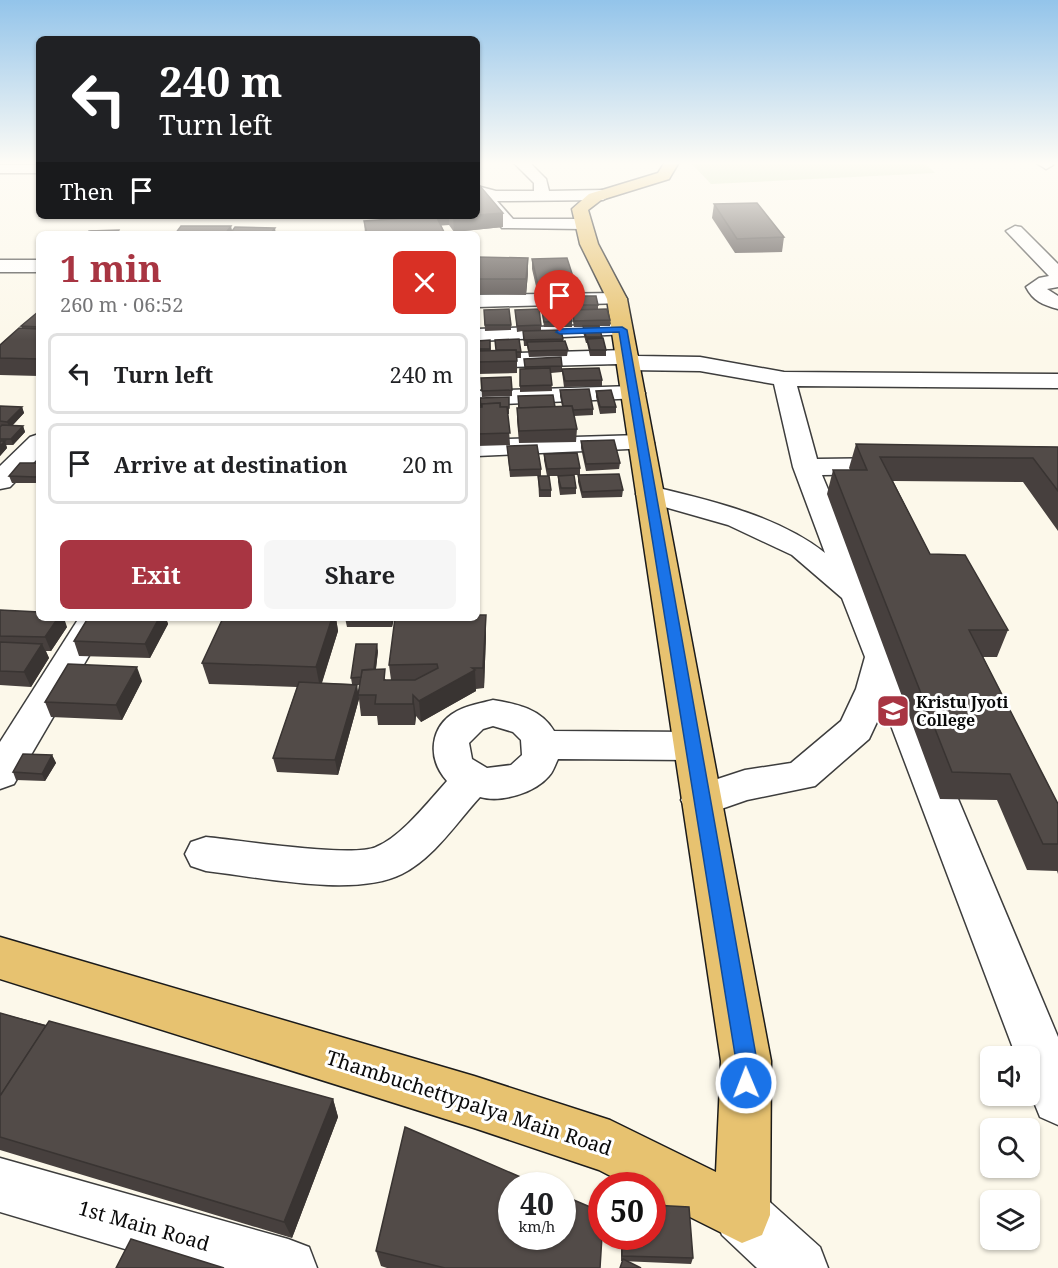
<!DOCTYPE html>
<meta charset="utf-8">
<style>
:root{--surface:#fff;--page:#f6f6f6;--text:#202124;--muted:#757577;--line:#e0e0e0;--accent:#a83542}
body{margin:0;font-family:"Noto Serif",serif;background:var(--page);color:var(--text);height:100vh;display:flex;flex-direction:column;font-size:22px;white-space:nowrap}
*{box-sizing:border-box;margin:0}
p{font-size:20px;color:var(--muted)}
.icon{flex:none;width:33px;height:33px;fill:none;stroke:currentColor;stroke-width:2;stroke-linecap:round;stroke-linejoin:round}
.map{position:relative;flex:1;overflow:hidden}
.side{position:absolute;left:36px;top:231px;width:444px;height:390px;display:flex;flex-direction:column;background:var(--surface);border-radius:9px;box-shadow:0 2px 4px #0004}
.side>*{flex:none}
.banner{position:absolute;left:36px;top:36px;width:444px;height:183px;border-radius:9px;box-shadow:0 2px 4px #0004;background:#202124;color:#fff;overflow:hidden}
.controls{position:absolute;left:980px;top:1046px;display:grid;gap:12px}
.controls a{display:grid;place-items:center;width:60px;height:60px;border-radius:9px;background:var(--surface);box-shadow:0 2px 4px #0004;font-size:30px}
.speed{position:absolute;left:498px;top:1172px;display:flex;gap:12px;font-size:30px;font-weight:700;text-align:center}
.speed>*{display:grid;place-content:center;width:78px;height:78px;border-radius:50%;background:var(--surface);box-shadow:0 2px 4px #0004;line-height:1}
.speed small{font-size:15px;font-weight:400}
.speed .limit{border:9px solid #d22;background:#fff;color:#111}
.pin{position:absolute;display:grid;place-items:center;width:51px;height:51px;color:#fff;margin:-62px -26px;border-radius:50% 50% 50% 0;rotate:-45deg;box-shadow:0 0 6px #0007}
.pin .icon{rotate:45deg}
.me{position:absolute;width:66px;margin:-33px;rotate:359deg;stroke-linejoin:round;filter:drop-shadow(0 0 4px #0008)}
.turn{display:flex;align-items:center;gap:21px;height:126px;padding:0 24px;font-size:27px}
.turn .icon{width:78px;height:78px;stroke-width:2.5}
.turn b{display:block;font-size:42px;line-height:51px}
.then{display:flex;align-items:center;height:57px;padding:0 24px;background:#0003;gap:12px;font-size:22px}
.round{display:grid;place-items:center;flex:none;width:63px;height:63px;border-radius:9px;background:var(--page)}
.headline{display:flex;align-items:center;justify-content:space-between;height:102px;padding:0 24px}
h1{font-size:36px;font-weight:700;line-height:45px;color:var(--accent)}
.button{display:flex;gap:12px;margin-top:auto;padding:12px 24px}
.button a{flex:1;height:69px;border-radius:9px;background:var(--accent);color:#fff;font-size:24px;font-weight:700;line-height:69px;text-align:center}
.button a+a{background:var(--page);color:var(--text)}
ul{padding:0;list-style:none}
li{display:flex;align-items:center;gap:18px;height:81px;margin:0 12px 9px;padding:0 12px;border:3px solid var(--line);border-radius:9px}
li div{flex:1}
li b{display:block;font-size:22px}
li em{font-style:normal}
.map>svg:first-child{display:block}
.green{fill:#d1e2b9}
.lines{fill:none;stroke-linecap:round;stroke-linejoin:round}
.minor-casing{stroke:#3d3d3d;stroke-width:3}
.major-casing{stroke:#1b1b1b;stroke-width:3}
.minor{fill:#fff;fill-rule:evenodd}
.major{fill:#e7c270;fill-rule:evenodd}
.wall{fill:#47403e;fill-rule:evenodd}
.shaded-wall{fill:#393432}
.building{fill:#524b48;stroke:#393432;stroke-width:1.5}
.route{fill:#1a73e8;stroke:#114b97;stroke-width:1.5}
.labels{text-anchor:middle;stroke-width:6;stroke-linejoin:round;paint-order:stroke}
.poi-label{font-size:16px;font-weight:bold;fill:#0a0a0a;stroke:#fff;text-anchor:start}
.near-street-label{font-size:20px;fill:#0a0a0a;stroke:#fff}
</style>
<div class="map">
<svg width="1058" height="1268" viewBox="0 0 1058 1268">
<rect width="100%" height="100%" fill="#fcf8ea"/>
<polygon class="green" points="690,162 923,162 935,173 711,184"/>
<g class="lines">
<defs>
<g id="minor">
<polygon points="513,162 529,162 546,179 549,191 603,190 611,195 603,200 497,201 513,219 583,219 591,224 583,229 502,228 477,197 477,186 496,191 534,191 534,183"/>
<polygon points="1035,162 1051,162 1053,165 1046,169"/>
<rect x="0" y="165" width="39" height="8"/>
<path d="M1015,226L1021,227L1058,264V287L1047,289L1058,296V309C1043,305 1033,301 1026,287L1039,278L1049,276L1006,231Z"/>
<rect x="0" y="260" width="39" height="12"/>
<polygon points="617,293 624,295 627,299 624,303 477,307 477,295"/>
<polygon points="622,324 629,326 632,330 629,334 477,341 477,329"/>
<path d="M627,350L635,352L638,356L700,357L784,372L1058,374V388L797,386L817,459L894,458L903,460L907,466L903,472L894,474L822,475L1058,1037V1125L1040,1117L1029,1090V1056H1016L884,707L869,739L815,786L747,800L701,816L687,811L681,800L687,789L745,770L791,763L841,721L856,689L865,657L842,598L792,555L728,525L640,500L636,494L640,488L650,486C708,500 777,515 825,553L793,467L774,384L700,371L628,370L617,364L477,368V354Z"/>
<polygon points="633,386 641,388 645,393 641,398 477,405 477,391"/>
<polygon points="39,434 39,457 10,487 0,489 0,466 30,437"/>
<polygon points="641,435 650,438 654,443 650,448 477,456 477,440"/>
<polygon points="79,618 111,618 14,784 0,789 0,742"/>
<path d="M493,700C517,704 541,709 554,731L692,732L705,736L711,746L705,756L692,760L558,759C555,765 553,772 549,776C535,793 501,803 480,797C457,822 434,858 402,874C355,898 259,877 206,871L191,866L185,854L191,842L206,837C239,840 351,858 376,847C401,837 429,801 447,781C427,759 429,726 457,711C468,705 482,703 493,700ZM493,726L513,732L521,740L522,755L511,765L487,768L472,759L469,743L483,729Z"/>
<polygon points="0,1158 288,1239 309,1247 317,1268 189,1268 0,1212"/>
<polygon points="742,1187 762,1195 820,1247 828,1268 757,1268 722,1235 714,1215 722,1195"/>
</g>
<polygon id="major" points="665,162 679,162 669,179 601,200 588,210 598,244 627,299 771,1061 770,1215 762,1235 742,1243 652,1198 652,1185 628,1185 599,1170 474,1128 0,979 0,937 474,1076 610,1120 716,1172 721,1061 607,299 580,244 572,209 589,194 658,173"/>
</defs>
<use href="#minor" class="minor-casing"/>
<use href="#major" class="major-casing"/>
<use href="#minor" class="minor"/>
<use href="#major" class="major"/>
</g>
<g class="wall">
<polygon points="714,204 784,237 782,252 735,253 712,218"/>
<polygon points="503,213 503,227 454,232 449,225 441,225 445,234 365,234 364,221 430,216 477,216"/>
<polygon points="477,257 528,273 526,295 477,294"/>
<polygon points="532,259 575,283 575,294 538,295 532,269"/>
<polygon points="573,296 598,305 598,310 610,320 610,326 599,326 606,350 606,356 590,356 587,343 586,343 583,332 583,327 574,327 572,316 572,310 575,310 573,302"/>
<polygon points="484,310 511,325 511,330 485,331"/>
<polygon points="515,310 541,325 541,330 563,339 563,341 568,350 567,356 529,357 527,346 524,346 523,331 517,332"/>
<polygon points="39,311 39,376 0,375 0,345 22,328 21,326"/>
<polygon points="542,311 572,321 572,327 544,327"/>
<polygon points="490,340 491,351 521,352 521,358 517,358 517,373 477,374 477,341"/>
<polygon points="524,359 562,366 562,369 602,380 602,386 564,387 562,372 551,373 552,391 520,392 520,369 525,369"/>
<polygon points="481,378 512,390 512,396 482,397"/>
<polygon points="560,390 593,409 593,415 574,416 577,429 576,442 519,443 517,420 517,408 518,408 518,396 555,407 562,406 560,396"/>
<polygon points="596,391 616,407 616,413 600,414 596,397"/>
<polygon points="509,397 509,414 508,414 510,445 477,446 477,407 481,407"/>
<polygon points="0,406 22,407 24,413 12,426 23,426 25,432 13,445 6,445 7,448 0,456"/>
<polygon points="581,441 620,463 619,469 586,471 581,448"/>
<polygon points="856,444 1058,447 1058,531 1023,482 893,481 930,554 1008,630 997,657 983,657 1058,804 1058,874 1057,871 1027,870 997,800 940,799 827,494 833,470 850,470 849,468"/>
<polygon points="507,446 541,469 541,476 547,476 544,460 544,454 580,468 580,475 574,475 576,488 576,494 560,495 558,482 558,476 549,476 551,490 551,497 539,497 538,476 510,477"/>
<polygon points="39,463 38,483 12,483 9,476"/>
<polygon points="578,475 623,490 622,497 582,498 578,482"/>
<polygon points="0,610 67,627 51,651 46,651 49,658 31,687 0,685"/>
<polygon points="88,618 166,618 168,624 150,658 79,656 74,641"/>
<path d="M223,618H336L338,631L322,683L352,684L351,678L378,651L376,669L386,680H391L389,665L486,635L484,688L476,689V691L421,722L416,716L415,725H378L377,716H361L359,699L338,775L277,772L273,758L297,687L209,684L202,663ZM357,685H360L358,694Z"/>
<polygon points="345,618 394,618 392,627 347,627"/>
<polygon points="142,681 122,720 51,717 45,702"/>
<polygon points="52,755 56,763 45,781 16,780 13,772"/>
<polygon points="0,1013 333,1099 338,1117 292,1238 0,1150"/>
<polygon points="621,1236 652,1236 693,1258 691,1264 621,1261"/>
<polygon points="376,1251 600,1268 387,1268 381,1266"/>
</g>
<g class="shaded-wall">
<polygon points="503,213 503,227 454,232 453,217 477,216 477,215"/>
<polygon points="436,216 449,216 449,225 436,226"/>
<polygon points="231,226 233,234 225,234"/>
<polygon points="275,228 276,234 270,234"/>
<polygon points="528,258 528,273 526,295 526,279"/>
<polygon points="22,407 24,413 10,428 7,422"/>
<polygon points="23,426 25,432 13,445 11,439"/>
<polygon points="5,441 7,448 0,456 0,446"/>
<polygon points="39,473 39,482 38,483 36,477"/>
<polygon points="486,615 486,635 484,688 483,668"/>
<polygon points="58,618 64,618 67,627 51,651 45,637"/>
<polygon points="159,618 166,618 168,624 150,658 145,644"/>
<polygon points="332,618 336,618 338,631 320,688 316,667"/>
<polygon points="391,618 394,618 392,627"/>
<polygon points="42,644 49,658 31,687 24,672"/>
<polygon points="377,644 378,651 374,684 373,677"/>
<polygon points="137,667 142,681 122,720 116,705"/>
<polygon points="475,670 476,691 421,722 419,701"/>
<polygon points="357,685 359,699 338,775 335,760"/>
<polygon points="413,695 416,716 415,725 413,704"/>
<polygon points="52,755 56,763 45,781 42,774"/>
<polygon points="333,1099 338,1117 292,1238 284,1222"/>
</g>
<g class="building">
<polygon points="477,186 480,186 503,213 477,215"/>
<polygon points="757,203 784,237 737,239 714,204"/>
<polygon points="434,216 436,216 445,234 367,234 364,221"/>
<polygon points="181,226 231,226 225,234 175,234"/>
<polygon points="235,227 275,228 270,234 230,234"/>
<polygon points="119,230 118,232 91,231 88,234 86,234 89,231"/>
<polygon points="91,231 128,232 125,234 88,234"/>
<polygon points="130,233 170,233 169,234 129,234"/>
<polygon points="477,257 528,258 526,279 477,279"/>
<polygon points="567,258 575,283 538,285 532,259"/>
<polygon points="573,296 596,296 598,305 575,305"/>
<polygon points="509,309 511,325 485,325 484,310"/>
<polygon points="539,309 541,325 517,326 515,310"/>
<polygon points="607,309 610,320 574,321 572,310"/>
<polygon points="570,310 572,321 544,322 542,311"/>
<polygon points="39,311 39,327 21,326"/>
<polygon points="583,326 599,326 602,337 586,337"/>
<polygon points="19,328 39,329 39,359 0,358 0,345"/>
<polygon points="561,330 563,339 524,340 523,331"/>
<polygon points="603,338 606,350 590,350 587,339"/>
<polygon points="519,339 521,352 516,352 516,350 496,350 495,340"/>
<polygon points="490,340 490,349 477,349 477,341"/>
<polygon points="565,341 568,350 529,351 527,342"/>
<polygon points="516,350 517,361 477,362 477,351"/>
<polygon points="561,357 562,366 525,367 524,359"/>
<polygon points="550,368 552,385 520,386 520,369"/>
<polygon points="599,368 602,380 565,381 562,369"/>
<polygon points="511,377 512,390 482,391 481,378"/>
<polygon points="589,389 593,409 573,410 572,406 563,406 560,390"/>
<polygon points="611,390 616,407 600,407 596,391"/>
<polygon points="553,395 555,407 519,408 518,396"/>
<polygon points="509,397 509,408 507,408 507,407 500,407 500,403 482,404 482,407 481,407 480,398"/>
<polygon points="500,403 500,407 507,407 510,433 477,434 477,407 482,407 482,404"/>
<polygon points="0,406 22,407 7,422 0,421"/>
<polygon points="572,406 577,429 519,431 517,408"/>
<polygon points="2,425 23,426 11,439 0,439 0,427"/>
<polygon points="614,440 620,463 586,464 581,441"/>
<polygon points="0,441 5,441 0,446"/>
<polygon points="856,444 1058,447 1058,491 1033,458 880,457 930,554 965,555 1008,630 969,630 1058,804 1058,844 1043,844 1010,774 952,772 833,470 867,470"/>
<polygon points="537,445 541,469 510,470 507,446"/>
<polygon points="577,453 580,468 547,469 544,454"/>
<polygon points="20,463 39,463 39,473 36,477 9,476"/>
<polygon points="619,474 623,490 582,492 578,475"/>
<polygon points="574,475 576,488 561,488 558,476"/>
<polygon points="538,476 549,476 551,490 540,490"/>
<polygon points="0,610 39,612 39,618 58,618 45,637 0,636"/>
<polygon points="477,615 486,615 483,668 472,668 475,670 419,701 413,695 413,704 375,704 376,695 358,695 362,670 385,669 384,680 415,680 438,668 437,664 389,665 395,618 477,618"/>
<polygon points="88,618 159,618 145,644 74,641"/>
<polygon points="223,618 332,618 316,667 202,663"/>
<polygon points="0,642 42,644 24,672 0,671"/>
<polygon points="356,644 377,644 374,669 362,670 361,677 351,678"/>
<polygon points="68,664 137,667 116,705 45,702"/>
<polygon points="299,682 357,685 335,760 273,758"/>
<polygon points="23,754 52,755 42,774 13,772"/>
<polygon points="0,1013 46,1026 0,1096"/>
<polygon points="49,1021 333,1099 284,1222 0,1137 0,1096"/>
<polygon points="405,1127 539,1185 512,1185 512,1236 562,1236 562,1195 602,1212 602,1236 600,1268 445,1268 376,1251"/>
<polygon points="652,1205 689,1207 693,1258 622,1256 622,1236 652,1236"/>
<polygon points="131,1239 224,1268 116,1268"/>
<polygon points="623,1259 641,1268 620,1268"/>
</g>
<linearGradient id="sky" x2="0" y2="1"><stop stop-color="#93c4ea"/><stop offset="0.48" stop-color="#fefcf6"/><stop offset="1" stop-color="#fefcf6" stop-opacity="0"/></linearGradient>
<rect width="1058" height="340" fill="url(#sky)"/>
<polygon class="route" points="622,327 627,330 757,1061 756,1083 753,1090 746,1093 738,1090 735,1083 736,1061 619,332 560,334 556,332 560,329"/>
<defs>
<symbol id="university-square" viewBox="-11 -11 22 22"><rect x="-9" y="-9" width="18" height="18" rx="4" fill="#a83542" stroke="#fff"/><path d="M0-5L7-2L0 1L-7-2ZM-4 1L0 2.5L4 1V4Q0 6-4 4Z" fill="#fff"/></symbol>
</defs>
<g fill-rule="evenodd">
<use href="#university-square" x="874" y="692" width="38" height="38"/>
</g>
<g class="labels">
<g class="poi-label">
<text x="916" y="708">Kristu Jyoti<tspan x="916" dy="18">College</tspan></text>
</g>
<g class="near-street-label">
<text transform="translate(469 1103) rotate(18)" y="7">Thambuchettypalya Main Road</text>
<text transform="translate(144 1226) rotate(16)" y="7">1st Main Road</text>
</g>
</g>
</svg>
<div class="controls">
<a><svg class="icon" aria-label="sound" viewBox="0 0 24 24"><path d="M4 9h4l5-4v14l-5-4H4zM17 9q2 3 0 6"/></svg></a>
<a><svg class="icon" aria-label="search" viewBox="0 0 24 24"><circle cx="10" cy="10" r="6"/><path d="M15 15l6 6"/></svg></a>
<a><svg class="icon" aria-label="layers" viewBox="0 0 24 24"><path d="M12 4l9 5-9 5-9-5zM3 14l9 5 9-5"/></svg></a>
</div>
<div class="speed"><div>40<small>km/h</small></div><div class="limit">50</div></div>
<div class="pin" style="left:560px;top:332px;background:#d93025"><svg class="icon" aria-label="arrive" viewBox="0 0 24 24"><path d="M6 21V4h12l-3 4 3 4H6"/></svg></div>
<svg class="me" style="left:746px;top:1083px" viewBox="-20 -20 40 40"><circle r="17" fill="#1a73e8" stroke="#fff" stroke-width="3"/><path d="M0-11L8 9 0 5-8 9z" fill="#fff"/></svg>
<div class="banner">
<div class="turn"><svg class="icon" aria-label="left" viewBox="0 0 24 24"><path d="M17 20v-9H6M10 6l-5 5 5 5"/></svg><div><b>240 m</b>Turn left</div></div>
<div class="then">Then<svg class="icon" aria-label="arrive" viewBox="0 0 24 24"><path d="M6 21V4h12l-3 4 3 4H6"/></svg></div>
</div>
<section class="side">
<div class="headline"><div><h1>1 min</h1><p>260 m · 06:52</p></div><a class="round" style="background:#d93025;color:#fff"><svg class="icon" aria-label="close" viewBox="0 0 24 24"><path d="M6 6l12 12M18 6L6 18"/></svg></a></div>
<ul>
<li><svg class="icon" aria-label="left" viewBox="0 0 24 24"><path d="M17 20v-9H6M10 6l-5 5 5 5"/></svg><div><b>Turn left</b></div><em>240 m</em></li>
<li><svg class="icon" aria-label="arrive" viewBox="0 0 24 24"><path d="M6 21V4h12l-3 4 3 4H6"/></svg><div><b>Arrive at destination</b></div><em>20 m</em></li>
</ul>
<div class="button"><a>Exit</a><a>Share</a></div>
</section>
</div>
